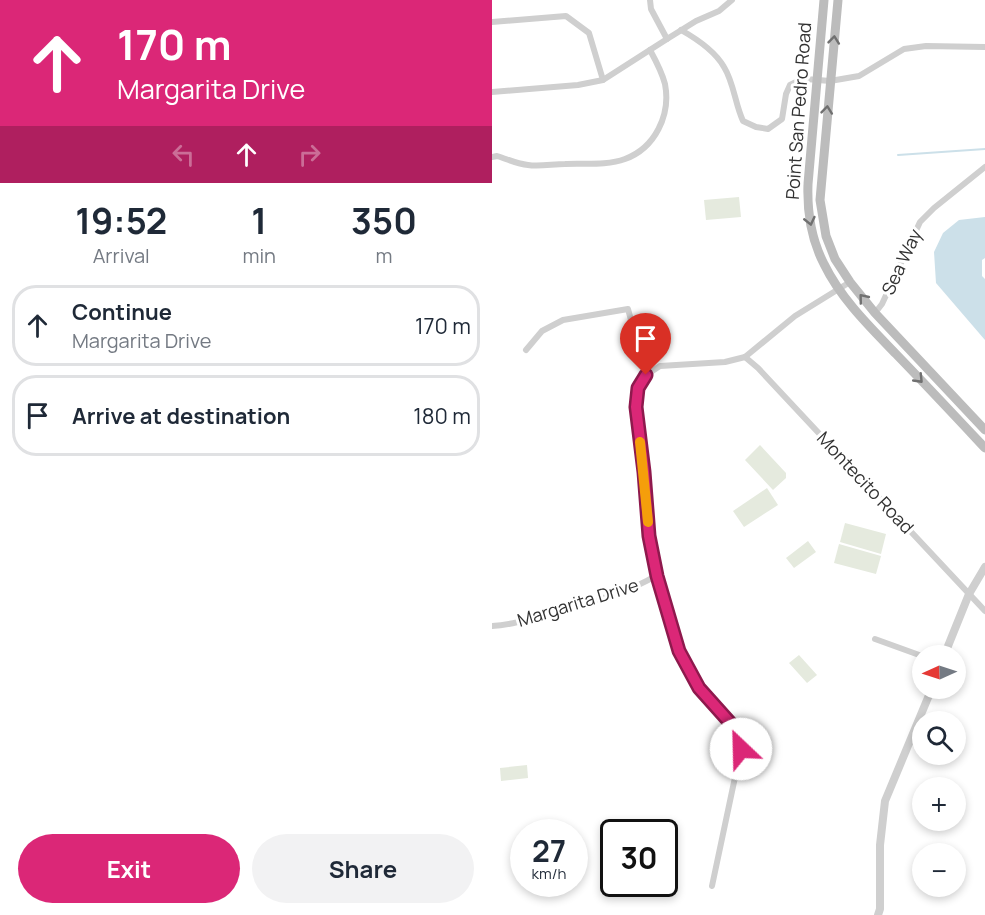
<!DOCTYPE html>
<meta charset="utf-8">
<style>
:root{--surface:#fff;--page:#f2f2f3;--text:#1f2937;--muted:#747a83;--line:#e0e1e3;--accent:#db2777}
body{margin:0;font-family:Manrope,sans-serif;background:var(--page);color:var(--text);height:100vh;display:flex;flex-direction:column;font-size:22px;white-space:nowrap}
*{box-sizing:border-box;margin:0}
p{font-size:20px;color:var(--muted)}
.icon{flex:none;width:33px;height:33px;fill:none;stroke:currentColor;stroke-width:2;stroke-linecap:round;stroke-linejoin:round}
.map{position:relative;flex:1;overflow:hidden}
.side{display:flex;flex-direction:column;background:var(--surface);width:492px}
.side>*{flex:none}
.guide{background:#db2777;color:#fff;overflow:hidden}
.needle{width:39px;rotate:267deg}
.buttons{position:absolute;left:420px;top:645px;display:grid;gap:12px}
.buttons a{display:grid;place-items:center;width:54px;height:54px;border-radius:50%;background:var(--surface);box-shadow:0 3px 9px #0003;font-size:30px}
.speed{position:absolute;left:18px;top:819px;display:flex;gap:12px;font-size:30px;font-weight:700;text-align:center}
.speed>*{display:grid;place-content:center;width:78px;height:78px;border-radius:50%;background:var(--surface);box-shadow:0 3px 9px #0003;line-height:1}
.speed small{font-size:15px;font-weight:400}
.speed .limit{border:3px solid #111;border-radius:9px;background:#fff;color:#111}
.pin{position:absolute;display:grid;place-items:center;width:51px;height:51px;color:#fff;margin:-62px -26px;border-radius:50% 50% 50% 0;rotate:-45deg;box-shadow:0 0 6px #0007}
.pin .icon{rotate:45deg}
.me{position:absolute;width:66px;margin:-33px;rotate:336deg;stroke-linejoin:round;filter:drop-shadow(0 0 4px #0008)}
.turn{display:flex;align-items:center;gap:21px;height:126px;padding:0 18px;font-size:27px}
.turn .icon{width:78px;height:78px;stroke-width:2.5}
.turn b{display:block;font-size:42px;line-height:51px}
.lanes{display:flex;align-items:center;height:57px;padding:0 18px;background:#0003;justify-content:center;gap:30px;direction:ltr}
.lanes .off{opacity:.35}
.eta{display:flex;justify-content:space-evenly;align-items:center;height:102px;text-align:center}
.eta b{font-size:36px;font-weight:700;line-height:42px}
.primary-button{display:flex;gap:12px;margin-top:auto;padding:12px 18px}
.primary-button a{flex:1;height:69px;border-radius:36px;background:var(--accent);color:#fff;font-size:24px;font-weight:700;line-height:69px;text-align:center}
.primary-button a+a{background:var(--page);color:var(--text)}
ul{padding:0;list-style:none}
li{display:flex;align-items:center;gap:18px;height:81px;margin:0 12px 9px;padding:0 6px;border:3px solid var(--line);border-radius:24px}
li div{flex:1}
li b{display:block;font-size:22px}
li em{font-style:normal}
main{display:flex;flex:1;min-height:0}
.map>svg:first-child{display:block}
.pitch{fill:#e5eade}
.water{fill:#cce0e9}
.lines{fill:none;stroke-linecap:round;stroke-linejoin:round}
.stream{stroke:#cce0e9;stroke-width:2}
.minor{stroke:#cfcfcf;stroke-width:6}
.tertiary{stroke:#cfcfcf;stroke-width:8}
.secondary{stroke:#bcbcbc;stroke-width:9}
.oneway{stroke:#707070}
.route-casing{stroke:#8e194d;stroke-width:15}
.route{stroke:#db2777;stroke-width:10}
.slow{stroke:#f59e0b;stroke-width:10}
.labels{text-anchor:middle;stroke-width:6;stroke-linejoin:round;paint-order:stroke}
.street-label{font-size:18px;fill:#323232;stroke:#fff}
</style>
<main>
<section class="side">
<div class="guide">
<div class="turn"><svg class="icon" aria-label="ahead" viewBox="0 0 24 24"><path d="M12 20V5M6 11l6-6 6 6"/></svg><div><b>170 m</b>Margarita Drive</div></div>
<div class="lanes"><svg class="icon off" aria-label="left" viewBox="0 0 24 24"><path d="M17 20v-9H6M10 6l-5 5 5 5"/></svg><svg class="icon" aria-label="ahead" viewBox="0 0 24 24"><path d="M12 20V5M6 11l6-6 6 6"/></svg><svg class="icon off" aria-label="right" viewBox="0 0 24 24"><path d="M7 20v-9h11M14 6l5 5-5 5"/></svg></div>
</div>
<div class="eta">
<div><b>19:52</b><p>Arrival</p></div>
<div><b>1</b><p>min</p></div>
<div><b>350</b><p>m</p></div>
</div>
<ul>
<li><svg class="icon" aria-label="ahead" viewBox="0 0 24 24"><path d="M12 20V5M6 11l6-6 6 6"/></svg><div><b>Continue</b><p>Margarita Drive</p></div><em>170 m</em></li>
<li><svg class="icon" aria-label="arrive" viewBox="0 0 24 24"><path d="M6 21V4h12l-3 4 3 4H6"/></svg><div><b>Arrive at destination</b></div><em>180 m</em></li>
</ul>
<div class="primary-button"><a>Exit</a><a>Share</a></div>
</section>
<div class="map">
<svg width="493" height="915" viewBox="0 0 493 915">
<rect width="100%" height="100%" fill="#fff"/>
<g class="pitch">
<polygon points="247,197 249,217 214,220 212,200"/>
<polygon points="268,445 294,473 294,478 281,490 253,460"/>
<polygon points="275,488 286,505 252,527 241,511"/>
<polygon points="353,523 394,534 389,554 348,542"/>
<polygon points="316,541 324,552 302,568 294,558"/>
<polygon points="347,544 389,556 384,574 342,563"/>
<polygon points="307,655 325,675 315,683 297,663"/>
<polygon points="35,765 36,778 9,781 8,768"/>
</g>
<polygon class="water" points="493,217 493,258 490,260 490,276 493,279 493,340 444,283 442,252 451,233 467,220"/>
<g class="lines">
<polyline class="stream" points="406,155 493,149"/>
<g class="minor">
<polyline points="158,0 159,9 175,39 204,21 227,11 240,0"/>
<polyline points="0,22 74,16 97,33 111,80"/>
<path d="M189,30C205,39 223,51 232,67C242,83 243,104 251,121L264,127L276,129L290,119L294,94L298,85L304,82L314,79L338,81L367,76L412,49L434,46L493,47"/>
<polyline points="0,92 86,85 111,80 175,39"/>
<path d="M0,157L5,156C15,159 25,164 36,165C47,167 61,164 73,164C91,163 115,166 133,159C163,148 179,115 173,84C170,72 164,61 158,50"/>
<polyline points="383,313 390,304 428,222 442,208 493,167"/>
<polyline points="34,350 50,331 71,320 136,309 154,375"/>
<polyline points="253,357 266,368 493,611"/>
<path d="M0,626C23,625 46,616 68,610C101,601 136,593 165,575"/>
<polyline points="383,639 430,656"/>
<polyline points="220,886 249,749 247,737 241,726 207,688 187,651 165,575 157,536 152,472 144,407 146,388 154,375 168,366 233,362 253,357 303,316 358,282"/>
</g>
<g class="tertiary">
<polyline points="452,656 477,594 493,567"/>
<polyline points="386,915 388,909 388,845 393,801 440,688"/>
</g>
<g class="secondary">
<path d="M332,0L316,184C315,212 319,239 332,264C349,299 378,327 404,354C434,385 463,416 493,448"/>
<polyline points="346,0 328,200 334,236 343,259 358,282 383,313 493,430"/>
</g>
</g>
<defs><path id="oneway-chevron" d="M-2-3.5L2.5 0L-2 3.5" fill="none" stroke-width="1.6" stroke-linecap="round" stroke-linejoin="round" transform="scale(1.5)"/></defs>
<g class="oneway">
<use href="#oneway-chevron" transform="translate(342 40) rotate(-84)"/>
<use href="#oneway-chevron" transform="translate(335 110) rotate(-84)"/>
<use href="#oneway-chevron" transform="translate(318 221) rotate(77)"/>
<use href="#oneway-chevron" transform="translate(371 298) rotate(-129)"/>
<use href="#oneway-chevron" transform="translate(427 379) rotate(46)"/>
</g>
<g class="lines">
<defs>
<polyline id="route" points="154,375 146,388 144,407 152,472 157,536 165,576 187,651 207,688 241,726 247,737 249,749"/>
</defs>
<use href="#route" class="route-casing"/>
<use href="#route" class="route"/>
<polyline class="slow" points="148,442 156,522"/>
</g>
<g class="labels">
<g class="street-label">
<text transform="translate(307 111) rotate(-86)" y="6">Point San Pedro Road</text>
<text transform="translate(410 262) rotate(-65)" y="6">Sea Way</text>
<text transform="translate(373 483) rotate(47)" y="6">Montecito Road</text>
<text transform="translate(86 603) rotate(-17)" y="6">Margarita Drive</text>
</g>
</g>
</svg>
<div class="buttons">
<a><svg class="needle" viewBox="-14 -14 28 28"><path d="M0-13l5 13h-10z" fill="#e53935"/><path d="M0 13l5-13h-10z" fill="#747a83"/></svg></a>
<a><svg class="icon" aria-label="search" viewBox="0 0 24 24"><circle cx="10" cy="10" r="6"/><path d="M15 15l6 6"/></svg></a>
<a>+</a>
<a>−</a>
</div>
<div class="speed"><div>27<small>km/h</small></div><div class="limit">30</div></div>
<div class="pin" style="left:154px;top:375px;background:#d93025"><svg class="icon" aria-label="arrive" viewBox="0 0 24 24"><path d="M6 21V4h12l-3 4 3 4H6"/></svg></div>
<svg class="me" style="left:249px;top:749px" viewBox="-20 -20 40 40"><circle r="19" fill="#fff"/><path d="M0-13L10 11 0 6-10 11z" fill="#db2777"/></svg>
</div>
</main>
